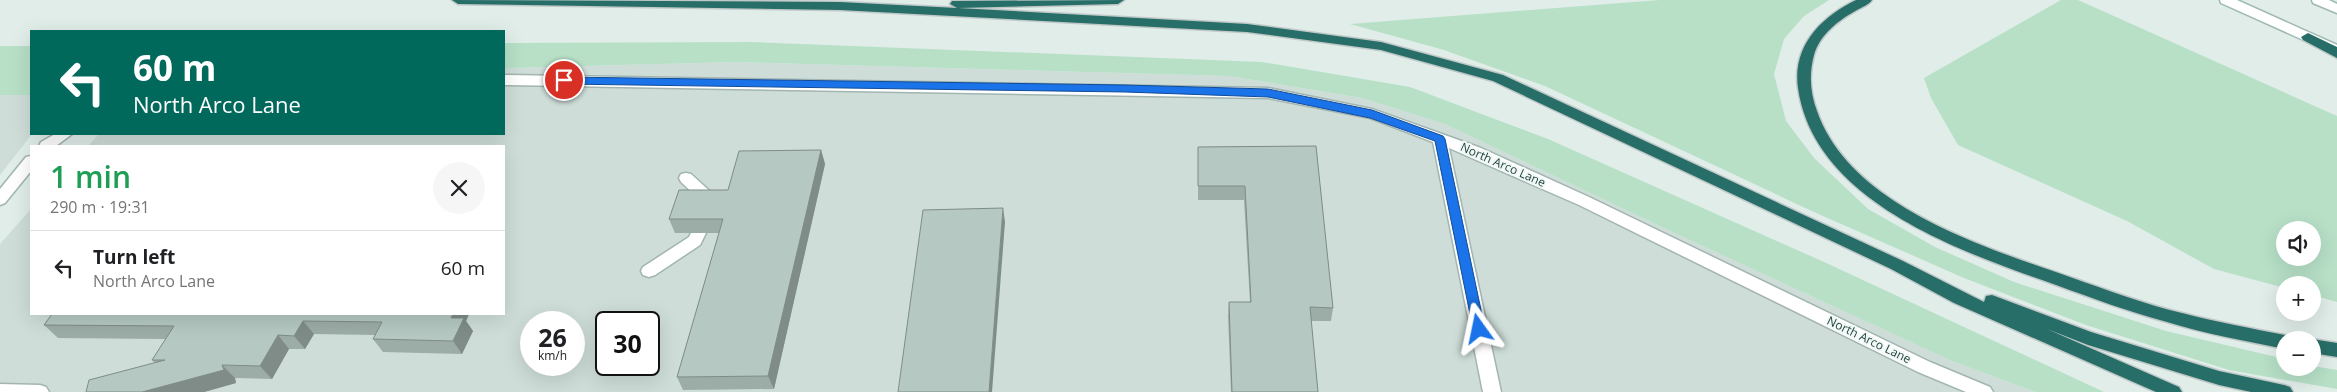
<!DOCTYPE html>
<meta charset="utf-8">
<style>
:root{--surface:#fff;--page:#f6f6f6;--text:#202124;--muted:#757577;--line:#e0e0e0}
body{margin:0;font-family:"Open Sans",sans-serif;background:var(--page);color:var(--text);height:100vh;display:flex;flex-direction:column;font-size:19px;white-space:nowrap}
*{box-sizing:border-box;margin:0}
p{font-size:16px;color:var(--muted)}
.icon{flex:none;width:28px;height:28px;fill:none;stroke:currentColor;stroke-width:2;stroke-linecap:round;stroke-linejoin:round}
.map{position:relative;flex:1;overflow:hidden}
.side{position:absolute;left:30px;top:145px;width:475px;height:170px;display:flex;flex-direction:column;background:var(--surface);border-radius:0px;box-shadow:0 5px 20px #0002}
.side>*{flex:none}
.top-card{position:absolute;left:30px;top:30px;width:475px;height:105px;border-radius:0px;box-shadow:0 5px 20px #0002;background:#00695c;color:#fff;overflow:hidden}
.tools{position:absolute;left:2276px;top:221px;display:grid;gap:10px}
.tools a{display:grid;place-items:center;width:45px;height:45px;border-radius:50%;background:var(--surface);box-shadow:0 5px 20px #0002;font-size:25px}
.speed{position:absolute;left:520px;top:311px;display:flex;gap:10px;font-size:25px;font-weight:700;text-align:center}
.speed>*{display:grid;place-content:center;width:65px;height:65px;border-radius:50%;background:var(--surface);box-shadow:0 5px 20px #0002;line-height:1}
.speed small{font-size:12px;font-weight:400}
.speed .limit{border:2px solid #111;border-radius:8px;background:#fff;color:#111}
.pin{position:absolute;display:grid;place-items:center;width:42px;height:42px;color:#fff;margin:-21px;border:2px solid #fff;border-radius:50%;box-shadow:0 1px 5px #0007}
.me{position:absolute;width:55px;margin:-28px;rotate:348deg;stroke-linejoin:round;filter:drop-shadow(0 0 4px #0008)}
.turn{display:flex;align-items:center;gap:18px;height:105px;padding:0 20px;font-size:22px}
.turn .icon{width:65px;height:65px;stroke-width:2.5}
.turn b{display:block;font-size:35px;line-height:42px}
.round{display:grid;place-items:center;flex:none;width:52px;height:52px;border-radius:26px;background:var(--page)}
.headline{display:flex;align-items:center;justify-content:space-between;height:85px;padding:0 20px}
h1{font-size:30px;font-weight:600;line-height:38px;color:#1e9e55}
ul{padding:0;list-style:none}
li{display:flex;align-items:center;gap:15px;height:75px;padding:0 20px;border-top:1px solid var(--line)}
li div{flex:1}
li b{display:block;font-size:19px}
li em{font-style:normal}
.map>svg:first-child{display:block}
.built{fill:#ceddd8;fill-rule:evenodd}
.green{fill:#b7e0c7;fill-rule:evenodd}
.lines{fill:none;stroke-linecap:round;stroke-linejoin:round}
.lane-casing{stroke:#a2b5b1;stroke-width:3}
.street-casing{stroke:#a2b5b1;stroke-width:3}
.secondary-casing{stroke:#9eb9b3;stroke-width:3}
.highway-casing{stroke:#c0c9c8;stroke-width:3}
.lane{fill:#fff;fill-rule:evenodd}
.street{fill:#fff;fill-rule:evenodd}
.secondary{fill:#fff;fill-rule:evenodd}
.highway{fill:#286e68;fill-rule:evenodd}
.wall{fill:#9caca7}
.shaded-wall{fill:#7f8c88}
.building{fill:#b5c8c2;stroke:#7f8c88}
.route{fill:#1a73e8;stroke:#114b97}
.labels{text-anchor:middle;stroke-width:4;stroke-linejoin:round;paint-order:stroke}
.street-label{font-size:12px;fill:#1f3f3a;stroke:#f1f9f6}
</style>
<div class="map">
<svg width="2337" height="392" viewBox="0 0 2337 392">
<rect width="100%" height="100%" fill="#e0ede9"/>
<g class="built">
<path d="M736,62L1229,76L1362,98L1445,124L1668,230L1952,361L2036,392H0V244L31,209V314H504V146H88L99,134H504V68ZM531,322H574V365H531ZM606,322H649V365H606Z"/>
<polygon points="0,95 31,95 32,134 0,175"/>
</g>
<g class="green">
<polygon points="1660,0 1829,0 1804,16 1784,39 1774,74 1786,121 1814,158 1868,209 1935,247 2014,282 2166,331 2285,359 2285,368 2312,368 2313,366 2337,370 2337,389 2229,370 2086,325 1964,278 1814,212 1545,86 1444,50 1350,24"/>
<path d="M2061,0H2078L2337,116V302L2313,295L2312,285H2285V288L2214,269L2127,221L1958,145L1931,98L1924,78ZM2285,230H2312V258H2285Z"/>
<polygon points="751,42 1262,62 1410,87 1548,139 1824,262 2104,392 2036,392 1952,361 1668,230 1445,124 1362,98 1229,76 736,62 504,68 504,43"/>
<rect x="0" y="46" width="31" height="49"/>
</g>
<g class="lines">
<defs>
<g id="lane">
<polygon points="686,173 691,174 714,195 717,199 713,208 708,210 703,208 701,201 681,182 679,178 681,174"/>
<polygon points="698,227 703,229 706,233 700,245 655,275 649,277 643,275 641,271 643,267 689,237 693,229"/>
<polygon points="0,384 40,385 46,387 49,392 0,392"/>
</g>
<g id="street">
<polygon points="504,75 1268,88 1372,109 1481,148 1589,197 1930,362 1990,387 1993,392 1966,392 1918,372 1579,205 1449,148 1501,392 1483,392 1433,142 1370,118 1268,98 504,85"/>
<polygon points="55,134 72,134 56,146 39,146 41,142"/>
<polygon points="31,156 31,171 5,203 0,205 0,189 26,157"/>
</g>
<g id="secondary">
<polygon points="2220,0 2237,0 2337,45 2337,55 2221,3"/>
<polygon points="2312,0 2329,0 2337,4 2337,13 2313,3"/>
</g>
<g id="highway">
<polygon points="452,0 840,2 957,8 950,4 952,1 1124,0 1118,4 958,8 1247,24 1381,42 1503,75 1903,261 1984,302 1986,296 1992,295 2091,332 2219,371 2284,385 2290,387 2293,392 2251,392 2219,385 2088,345 2047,329 2179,387 2182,392 2156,392 1954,303 1891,269 1493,81 1381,50 1247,32 840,10 458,4"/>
<path d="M1856,0H1872C1869,5 1862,7 1857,10C1839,20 1820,34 1814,55C1809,73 1810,93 1817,111C1850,206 1984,247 2070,277C2107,290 2144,304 2182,313C2216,322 2250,328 2285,335L2292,340H2285V349C2245,341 2206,334 2167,322C2129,312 2092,298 2056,285C1962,252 1814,202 1798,88C1792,46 1821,17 1856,0Z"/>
<polygon points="2308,33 2337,47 2337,58 2303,40 2301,37"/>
<polygon points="2312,339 2337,343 2337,357 2312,353 2312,340 2310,340"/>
</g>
</defs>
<use href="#lane" class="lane-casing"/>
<use href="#street" class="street-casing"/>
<use href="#secondary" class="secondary-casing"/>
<use href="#highway" class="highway-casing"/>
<use href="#lane" class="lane"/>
<use href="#street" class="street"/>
<use href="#secondary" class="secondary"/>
<use href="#highway" class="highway"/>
</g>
<g class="wall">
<polygon points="1316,146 1333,308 1331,321 1311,321 1318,392 1231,392 1228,316 1229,302 1250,302 1244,200 1198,200 1198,147"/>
<polygon points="821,150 825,164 774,389 683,390 677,377 719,233 675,233 669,219 728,190"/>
<polygon points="52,314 469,314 466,321 473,331 462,354 383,352 373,339 375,335 314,334 305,349 289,349 272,379 235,378 236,383 204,392 86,392 155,363 152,360 166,339 58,338 44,325"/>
</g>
<g class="shaded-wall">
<polygon points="821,150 825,164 774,389 768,376"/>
<polygon points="1003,208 1005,222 992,392 989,392"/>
<polygon points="453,314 469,314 466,321 473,331 462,354 453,341 451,318"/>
<polygon points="303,321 314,334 305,349 294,336"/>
<polygon points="278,335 289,349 272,379 260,366"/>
<polygon points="222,365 235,378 236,383 204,392 142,392"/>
</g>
<g class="building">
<polygon points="1316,146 1333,308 1310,307 1318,392 1232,392 1229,302 1251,302 1245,186 1198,186 1198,147"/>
<polygon points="821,150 768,376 677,377 723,219 669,219 679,190 728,190 739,151"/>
<polygon points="1003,208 989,392 898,392 923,210"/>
<polygon points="52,314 453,314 451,318 464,318 453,341 373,339 382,322 303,321 294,336 278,335 260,366 222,365 224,370 142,392 86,392 89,380 165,360 152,360 174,326 44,325"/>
</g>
<polygon class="route" points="564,77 1125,85 1268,89 1372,110 1443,136 1445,139 1485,329 1479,334 1473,329 1435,141 1370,118 1268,97 1125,92 564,84 558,80"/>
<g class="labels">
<g class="street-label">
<text transform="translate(1503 165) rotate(24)" y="4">North Arco Lane</text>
<text transform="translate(1869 340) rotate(26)" y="4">North Arco Lane</text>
</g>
</g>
</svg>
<div class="tools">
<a><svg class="icon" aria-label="sound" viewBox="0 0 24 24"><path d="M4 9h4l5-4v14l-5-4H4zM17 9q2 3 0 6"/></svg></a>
<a>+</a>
<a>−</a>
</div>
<div class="speed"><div>26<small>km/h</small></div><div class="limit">30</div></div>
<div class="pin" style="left:564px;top:80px;background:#d93025"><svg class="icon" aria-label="arrive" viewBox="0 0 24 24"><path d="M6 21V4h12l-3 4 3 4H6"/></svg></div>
<svg class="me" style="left:1479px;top:329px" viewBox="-20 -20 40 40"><path d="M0-17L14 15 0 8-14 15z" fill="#1a73e8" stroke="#fff" stroke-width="4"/></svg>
<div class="top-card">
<div class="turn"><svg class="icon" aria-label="left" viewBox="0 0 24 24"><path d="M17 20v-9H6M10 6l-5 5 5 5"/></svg><div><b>60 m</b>North Arco Lane</div></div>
</div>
<section class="side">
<div class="headline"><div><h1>1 min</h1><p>290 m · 19:31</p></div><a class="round"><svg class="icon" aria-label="close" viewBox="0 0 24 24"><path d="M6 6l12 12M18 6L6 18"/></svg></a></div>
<ul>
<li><svg class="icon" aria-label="left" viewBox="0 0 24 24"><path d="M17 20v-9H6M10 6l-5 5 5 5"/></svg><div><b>Turn left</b><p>North Arco Lane</p></div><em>60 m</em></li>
</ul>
</section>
</div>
